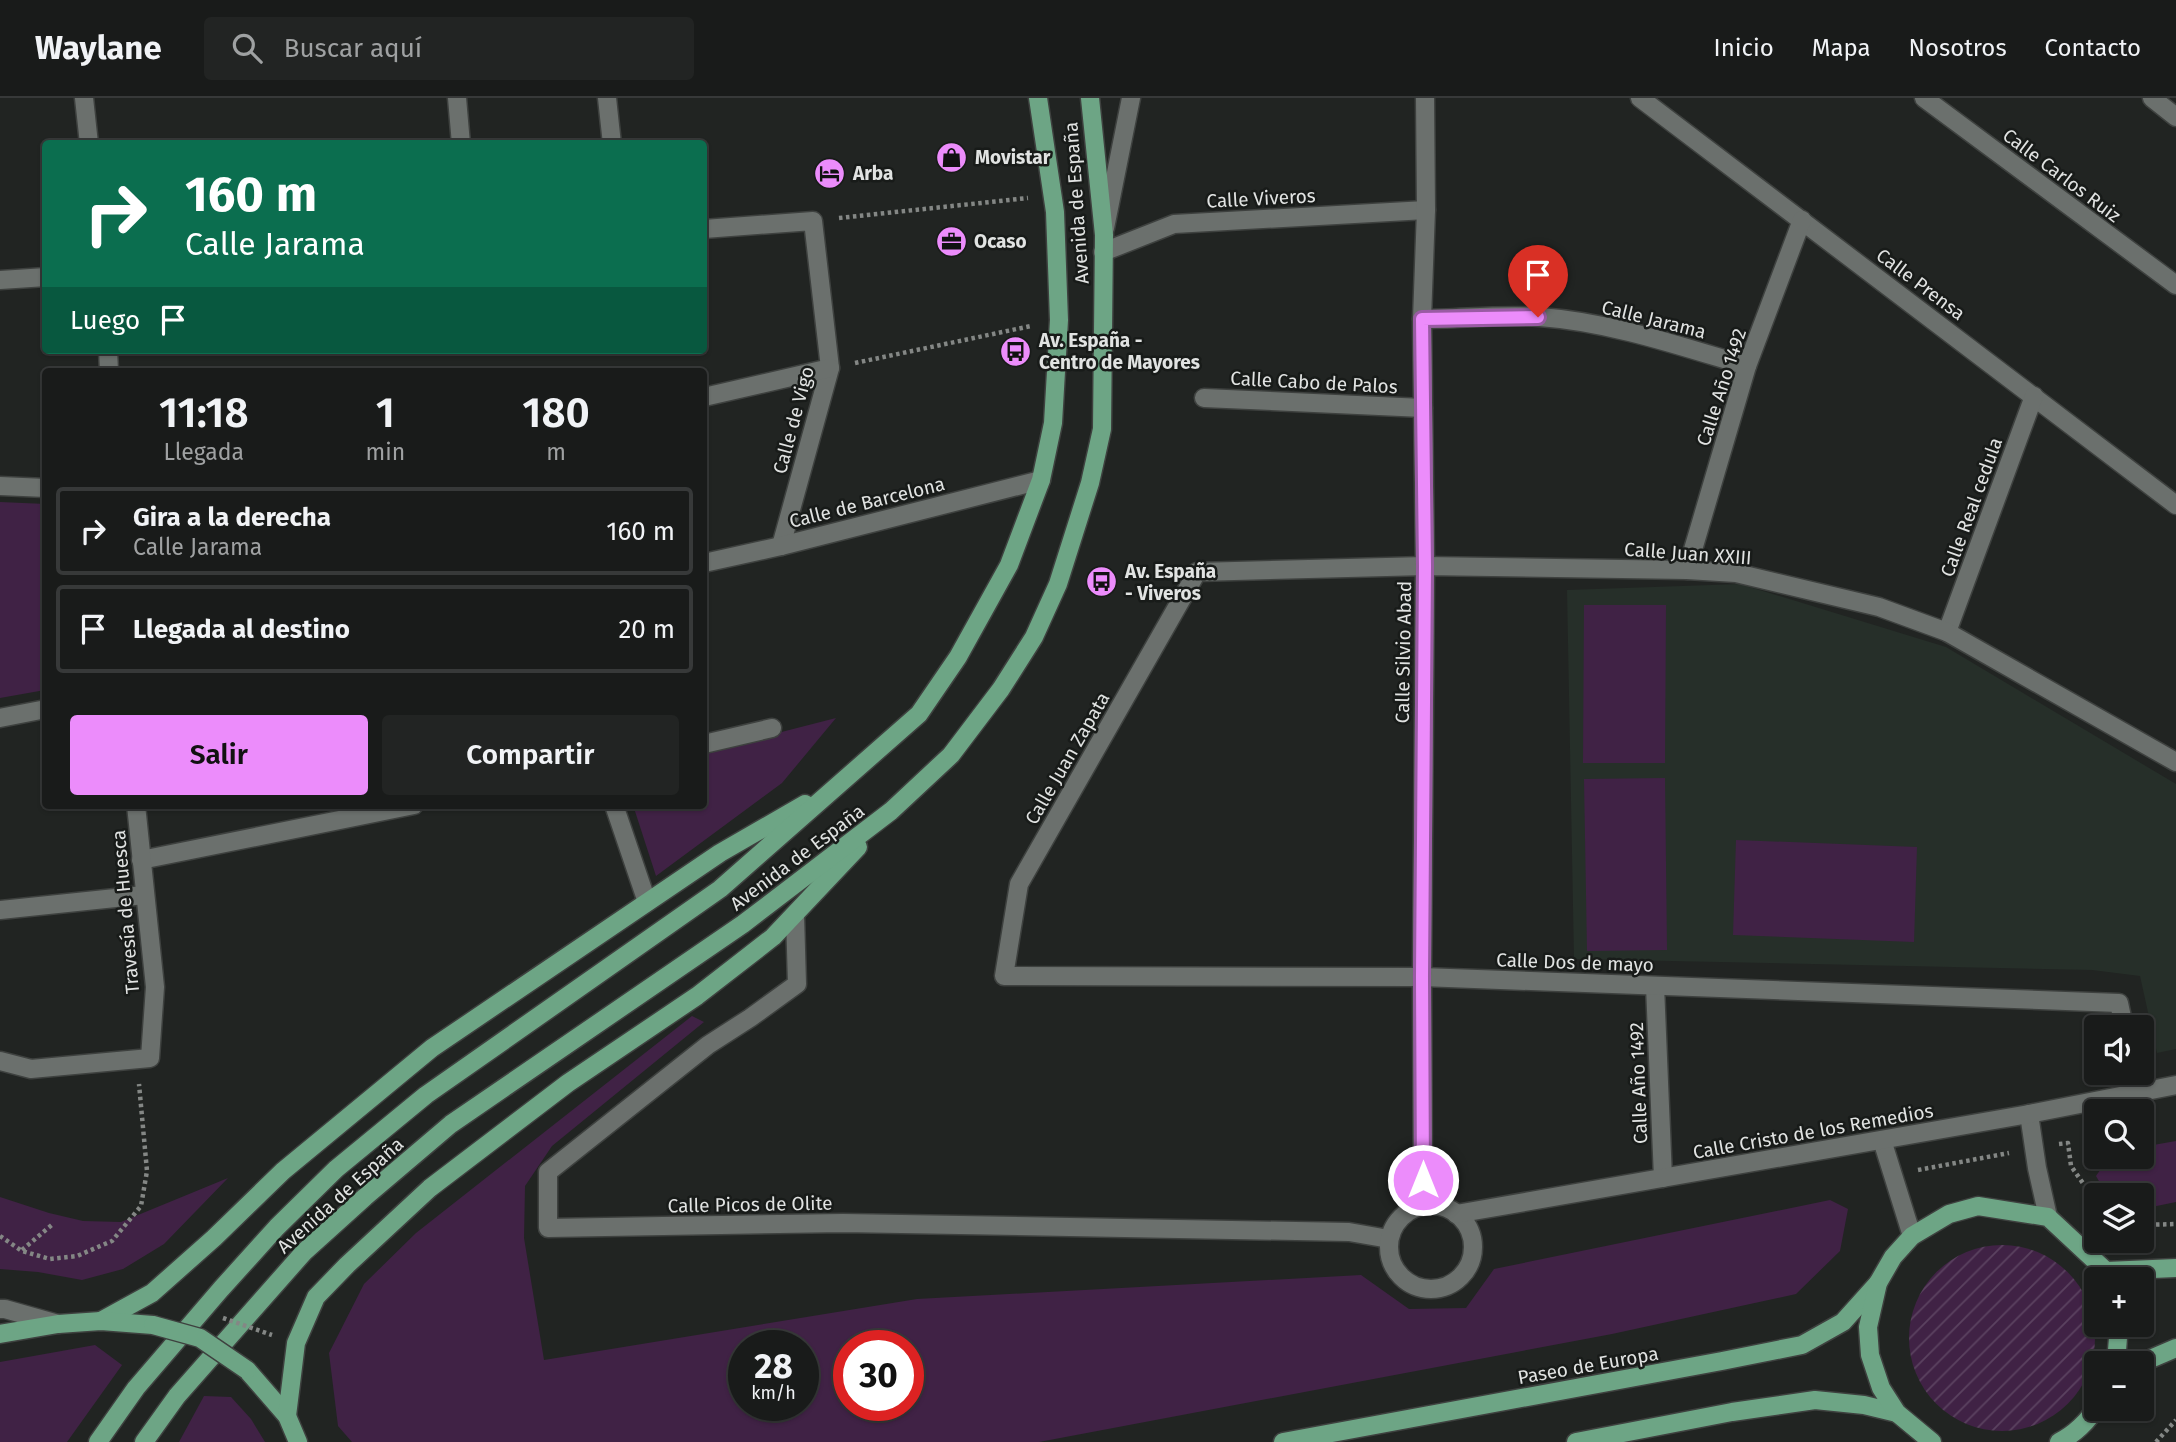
<!DOCTYPE html>
<html lang="es">
<meta charset="utf-8">
<style>
:root{--surface:#191b1a;--page:#222423;--text:#f1f3f6;--muted:#9fa1a2;--line:#373939;--accent:#ec8cfb}
body{margin:0;font-family:"Fira Sans",sans-serif;background:var(--page);color:var(--text);height:100vh;display:flex;flex-direction:column;font-size:26px;white-space:nowrap}
*{box-sizing:border-box;margin:0}
p{font-size:23px;color:var(--muted)}
.icon{flex:none;width:38px;height:38px;fill:none;stroke:currentColor;stroke-width:2;stroke-linecap:round;stroke-linejoin:round}
.map{position:relative;flex:1;overflow:hidden}
.sheet{position:absolute;left:42px;top:270px;width:665px;height:441px;display:flex;flex-direction:column;background:var(--surface);border-radius:7px;box-shadow:0 2px 5px #0004,0 0 0 2px var(--line)}
.sheet>*{flex:none}
.top-card{position:absolute;left:42px;top:42px;width:665px;height:214px;border-radius:7px;box-shadow:0 2px 5px #0004,0 0 0 2px var(--line);background:#0b6e4f;color:#fff;overflow:hidden}
.fabs{position:absolute;left:2084px;top:917px;display:grid;gap:14px}
.fabs a{display:grid;place-items:center;width:70px;height:70px;border-radius:7px;background:var(--surface);box-shadow:0 2px 5px #0004,0 0 0 2px var(--line);font-size:35px}
.speed{position:absolute;left:728px;top:1232px;display:flex;gap:14px;font-size:35px;font-weight:700;text-align:center}
.speed>*{display:grid;place-content:center;width:91px;height:91px;border-radius:50%;background:var(--surface);box-shadow:0 2px 5px #0004,0 0 0 2px var(--line);line-height:1}
.speed small{font-size:18px;font-weight:400}
.speed .limit{border:10px solid #d22;background:#fff;color:#111}
.pin{position:absolute;display:grid;place-items:center;width:60px;height:60px;color:#fff;margin:-72px -30px;border-radius:50% 50% 50% 0;rotate:-45deg;box-shadow:0 0 7px #0007}
.pin .icon{rotate:45deg}
.me{position:absolute;width:77px;margin:-38px;rotate:0deg;stroke-linejoin:round;filter:drop-shadow(0 0 5px #0008)}
.turn{display:flex;align-items:center;gap:24px;height:147px;padding:0 28px;font-size:32px}
.turn .icon{width:91px;height:91px;stroke-width:2.5}
.turn b{display:block;font-size:49px;line-height:60px}
.then{display:flex;align-items:center;height:66px;padding:0 28px;background:#0003;gap:14px;font-size:26px}
.eta{display:flex;justify-content:space-evenly;align-items:center;height:119px;text-align:center}
.eta b{font-size:42px;font-weight:600;line-height:49px}
.action{display:flex;gap:14px;margin-top:auto;padding:14px 28px}
.action a{flex:1;height:80px;border-radius:7px;background:var(--accent);color:#111;font-size:28px;font-weight:600;line-height:80px;text-align:center}
.action a+a{background:var(--page);color:var(--text)}
ul{padding:0;list-style:none}
li{display:flex;align-items:center;gap:21px;height:88px;margin:0 14px 10px;padding:0 14px;border:4px solid var(--line);border-radius:7px}
li div{flex:1}
li b{display:block;font-size:26px}
li em{font-style:normal}
header{display:flex;align-items:center;gap:42px;box-sizing:border-box;height:98px;padding:0 35px;background:var(--surface);border-bottom:2px solid var(--line)}
header strong{font-size:33px}
nav{display:flex;gap:38px;margin-inline-start:auto;font-size:24px}
.search{width:490px;height:63px;background:var(--page);display:flex;align-items:center;gap:18px;box-sizing:border-box;padding:0 24px;border-radius:7px;color:var(--muted);font-size:26px}
.map>svg:first-child{display:block}
.built{fill:#262f29}
.green{fill:#402245;fill-rule:evenodd}
.garden{fill:url(#garden-furrows)}
.lines{fill:none;stroke-linecap:round;stroke-linejoin:round}
.minor-casing{stroke:#3e413f;stroke-width:21}
.major-casing{stroke:#3e413f;stroke-width:21}
.path{stroke:#848785;stroke-width:4.5;stroke-dasharray:3.5 3.5;stroke-linecap:butt}
.minor{stroke:#6b706d;stroke-width:18}
.major{stroke:#6da585;stroke-width:18}
.major-bridge-casing{stroke:#3e413f;stroke-width:21;stroke-linecap:butt}
.path-bridge{stroke:#848785;stroke-width:4.5;stroke-dasharray:3.5 3.5;stroke-linecap:butt}
.major-bridge{stroke:#6da585;stroke-width:18}
.route-casing{stroke:#995ba3;stroke-width:18}
.route{stroke:#ec8cfb;stroke-width:12}
.labels{text-anchor:middle;stroke-width:5;stroke-linejoin:round;paint-order:stroke}
.poi-label{font-size:19px;font-weight:bold;fill:#e1e3e2;stroke:#181b19;text-anchor:start}
.street-label{font-size:19px;fill:#e1e3e2;stroke:#181b19}
</style>
<header>
<strong>Waylane</strong>
<div class="search"><svg class="icon" aria-label="search" viewBox="0 0 24 24"><circle cx="10" cy="10" r="6"/><path d="M15 15l6 6"/></svg>Buscar aquí</div>
<nav><a>Inicio</a><a>Mapa</a><a>Nosotros</a><a>Contacto</a></nav>
</header>
<div class="map">
<svg width="2176" height="1344" viewBox="0 0 2176 1344">
<defs>
<pattern id="garden-furrows" width="10" height="10" patternUnits="userSpaceOnUse" patternTransform="scale(1.75)"><rect width="10" height="10" fill="#402245"/><path d="M-1 1l2-2M0 10L10 0M9 11l2-2" fill="none" stroke="#5b4260"/></pattern>
</defs>
<rect width="100%" height="100%" fill="#212422"/>
<polygon class="built" points="1740,486 1946,549 2176,686 2176,951 2157,955 2140,878 2092,872 1574,861 1567,492"/>
<g class="green">
<polygon points="0,404 46,406 45,592 0,600"/>
<polygon points="1584,507 1666,507 1665,665 1583,665"/>
<polygon points="836,620 782,685 656,778 633,707 704,707 704,654"/>
<polygon points="1665,680 1667,852 1587,853 1584,681"/>
<polygon points="1736,742 1917,749 1914,844 1733,837"/>
<path d="M692,918L704,924L552,1048L525,1088L524,1140L544,1262L917,1201L1361,1177L1409,1211L1466,1210L1494,1171L1830,1102L1848,1111L1840,1153L1796,1196L1612,1236L1039,1344H352L338,1328L329,1255L364,1186L416,1135ZM744,1248H803V1307H744ZM849,1248H908V1307H849Z"/>
<polygon points="2176,1043 2176,1104 2142,1111 2142,1097 2107,1097 2096,1078 2109,1059 2142,1059 2142,1049"/>
<polygon points="228,1080 164,1146 123,1171 82,1182 38,1174 0,1171 0,1099 49,1115 83,1123 121,1124"/>
<polygon points="95,1247 122,1267 67,1344 0,1344 0,1264"/>
<polygon points="204,1298 231,1299 251,1321 265,1344 179,1344"/>
</g>
<circle class="garden" cx="2002" cy="1240" r="93"/>
<g class="lines">
<defs>
<g id="minor">
<polyline points="84,0 89,46"/>
<polyline points="457,0 461,46"/>
<polyline points="607,0 612,46"/>
<polyline points="1640,0 2176,407"/>
<polyline points="1924,0 2176,187"/>
<polyline points="2152,0 2176,19"/>
<polyline points="1105,130 1131,0"/>
<polyline points="704,131 813,123 830,270 781,448"/>
<polyline points="1103,154 1174,126 1426,112"/>
<polyline points="0,182 46,179"/>
<path d="M1422,221C1461,221 1501,216 1540,219C1610,224 1680,248 1747,268"/>
<polyline points="108,252 109,273"/>
<polyline points="704,299 830,270"/>
<polyline points="1204,300 1423,310"/>
<polyline points="0,388 46,390"/>
<polyline points="704,465 781,448 1041,382"/>
<polyline points="1687,472 1747,268 1802,122"/>
<polyline points="1947,534 2034,298"/>
<polyline points="0,620 46,611"/>
<polyline points="704,646 772,630"/>
<polyline points="614,707 647,804"/>
<polyline points="141,762 414,707"/>
<polyline points="0,812 144,797"/>
<polyline points="795,817 797,886 750,920 708,947 548,1074 548,1130 843,1125 1349,1134 1389,1141"/>
<polyline points="1655,888 1663,1080"/>
<polyline points="2124,929 2119,905 1422,879 1004,878 1019,786 1197,474 1425,468 1687,472 1736,475 1879,509 1947,534 2176,664"/>
<polyline points="0,963 31,971 150,960 155,889 136,707"/>
<polyline points="2133,975 2136,994"/>
<polyline points="2029,1016 2037,1070 2048,1119"/>
<polyline points="1882,1042 1912,1138"/>
<circle cx="1431" cy="1149" r="42"/>
<polyline points="1423,1108 1422,879 1425,468 1422,221 1426,112 1425,0"/>
<polyline points="1456,1116 2029,1016 2176,987"/>
<polyline points="0,1211 5,1211 58,1226"/>
</g>
<g id="major">
<polyline points="2106,1173 2176,1170"/>
<polyline points="101,1223 152,1195 214,1140 283,1073 432,950 720,755 805,706"/>
<polyline points="0,1236 58,1226 101,1223 153,1227"/>
<polyline points="2116,1265 2119,1227"/>
<polyline points="2141,1265 2176,1250"/>
<polyline points="247,1272 287,1318 298,1344"/>
<polyline points="287,1318 296,1245 316,1199 347,1167 430,1090 568,985 697,898 773,839 858,749"/>
<polyline points="98,1344 136,1290 221,1191 277,1129 336,1071 426,997 720,791 919,616 958,559 1009,467 1041,382 1053,325 1059,222 1055,114 1038,0"/>
<polyline points="144,1344 177,1298 304,1154 365,1099 451,1026 743,826 891,713 951,657 1001,591 1034,539 1058,486 1090,385 1102,331 1104,137 1090,0"/>
<polyline points="1283,1344 1722,1263 1802,1247 1843,1224 1878,1185"/>
<polyline points="1576,1344 1732,1314 1815,1302 1864,1307 1897,1315"/>
<polyline points="1932,1344 1897,1315 1881,1290 1870,1257 1868,1229 1878,1185 1893,1159 1912,1138 1949,1116 1978,1108 2048,1119 2106,1173 2109,1181"/>
<path d="M2059,1344C2073,1337 2089,1323 2096,1309"/>
</g>
</defs>
<use href="#minor" class="minor-casing"/>
<use href="#major" class="major-casing"/>
<g class="path">
<polyline points="839,120 1028,100"/>
<polyline points="855,265 1031,228"/>
<polyline points="2059,1046 2068,1045 2071,1068 2096,1104"/>
<polyline points="1918,1072 2009,1055"/>
<polyline points="2142,1127 2176,1126"/>
<polyline points="0,1138 22,1153 50,1161 77,1158 112,1143 141,1108 147,1073 139,986"/>
<polyline points="22,1152 54,1125"/>
<polyline points="2156,1344 2176,1322"/>
</g>
<use href="#minor" class="minor"/>
<use href="#major" class="major"/>
<defs>
<polyline id="major-bridge" points="153,1227 200,1240 247,1272"/>
</defs>
<use href="#major-bridge" class="major-bridge-casing"/>
<polyline class="path-bridge" points="223,1220 272,1237"/>
<use href="#major-bridge" class="major-bridge"/>
</g>
<g class="lines">
<defs>
<polyline id="route" points="1423,1082 1422,879 1425,468 1422,221 1538,219"/>
</defs>
<use href="#route" class="route-casing"/>
<use href="#route" class="route"/>
</g>
<defs>
<symbol id="shop-disc" viewBox="-11 -11 22 22"><circle r="9.5" fill="#ec8cfb" stroke="#181b19"/><path d="M-5-2.5h2.3a2.7 3.5 0 0 1 5.4 0H5L5.5 6h-11ZM-1.5-2.5h3a1.5 2.3 0 0 0-3 0Z" fill="#111"/></symbol>
<symbol id="hotel-disc" viewBox="-11 -11 22 22"><circle r="9.5" fill="#ec8cfb" stroke="#181b19"/><path d="M-6-4.5h1.5V1H6V5H4.5V3h-9V5H-6ZM-4 0a1.8 1.8 0 1 1 3.6 0ZM.5 0V-2.5h3Q6-2.5 6 0Z" fill="#111"/></symbol>
<symbol id="office-disc" viewBox="-11 -11 22 22"><circle r="9.5" fill="#ec8cfb" stroke="#181b19"/><path d="M-6-3h4V-5.5h4V-3h4V5H-6ZM-1-4.5V-3h2v-1.5ZM-6 0V1H6V0Z" fill="#111"/></symbol>
<symbol id="bus-disc" viewBox="-11 -11 22 22"><circle r="9.5" fill="#ec8cfb" stroke="#181b19"/><path d="M-5-6H5V4H4V6H2V4H-2V6H-4V4H-5ZM-3.5-4V0h7V-4ZM-3.5 1.2v1.5H-2V1.2ZM2 1.2v1.5H3.5V1.2Z" fill="#111"/></symbol>
</defs>
<g fill-rule="evenodd">
<use href="#shop-disc" x="934" y="42" width="35" height="35"/>
<use href="#hotel-disc" x="812" y="58" width="35" height="35"/>
<use href="#office-disc" x="934" y="126" width="35" height="35"/>
<use href="#bus-disc" x="998" y="236" width="35" height="35"/>
<use href="#bus-disc" x="1084" y="466" width="35" height="35"/>
</g>
<g class="labels">
<g class="poi-label">
<text x="975" y="66">Movistar</text>
<text x="853" y="82">Arba</text>
<text x="974" y="150">Ocaso</text>
<text x="1039" y="249">Av. España -<tspan x="1039" dy="22">Centro de Mayores</tspan></text>
<text x="1125" y="480">Av. España<tspan x="1125" dy="22">- Viveros</tspan></text>
</g>
<g class="street-label">
<text transform="translate(2062 77) rotate(37)" y="7">Calle Carlos Ruiz</text>
<text transform="translate(1261 100) rotate(-3)" y="7">Calle Viveros</text>
<text transform="translate(1076 105) rotate(-94)" y="7">Avenida de España</text>
<text transform="translate(1921 186) rotate(37)" y="7">Calle Prensa</text>
<text transform="translate(1654 221) rotate(14)" y="7">Calle Jarama</text>
<text transform="translate(1314 284) rotate(3)" y="7">Calle Cabo de Palos</text>
<text transform="translate(1721 289) rotate(-72)" y="7">Calle Año 1492</text>
<text transform="translate(793 322) rotate(-75)" y="7">Calle de Vigo</text>
<text transform="translate(867 404) rotate(-14)" y="7">Calle de Barcelona</text>
<text transform="translate(1971 409) rotate(-70)" y="7">Calle Real cedula</text>
<text transform="translate(1688 455) rotate(4)" y="7">Calle Juan XXIII</text>
<text transform="translate(1403 554) rotate(-89)" y="7">Calle Silvio Abad</text>
<text transform="translate(1067 660) rotate(-60)" y="7">Calle Juan Zapata</text>
<text transform="translate(797 759) rotate(-37)" y="7">Avenida de España</text>
<text transform="translate(125 814) rotate(-95)" y="7">Travesía de Huesca</text>
<text transform="translate(1575 864) rotate(2)" y="7">Calle Dos de mayo</text>
<text transform="translate(1638 985) rotate(-92)" y="7">Calle Año 1492</text>
<text transform="translate(1813 1033) rotate(-10)" y="7">Calle Cristo de los Remedios</text>
<text transform="translate(340 1097) rotate(-42)" y="7">Avenida de España</text>
<text transform="translate(750 1106) rotate(-1)" y="7">Calle Picos de Olite</text>
<text transform="translate(1588 1267) rotate(-10)" y="7">Paseo de Europa</text>
</g>
</g>
</svg>
<div class="fabs">
<a><svg class="icon" aria-label="sound" viewBox="0 0 24 24"><path d="M4 9h4l5-4v14l-5-4H4zM17 9q2 3 0 6"/></svg></a>
<a><svg class="icon" aria-label="search" viewBox="0 0 24 24"><circle cx="10" cy="10" r="6"/><path d="M15 15l6 6"/></svg></a>
<a><svg class="icon" aria-label="layers" viewBox="0 0 24 24"><path d="M12 4l9 5-9 5-9-5zM3 14l9 5 9-5"/></svg></a>
<a>+</a>
<a>−</a>
</div>
<div class="speed"><div>28<small>km/h</small></div><div class="limit">30</div></div>
<div class="pin" style="left:1538px;top:219px;background:#d93025"><svg class="icon" aria-label="arrive" viewBox="0 0 24 24"><path d="M6 21V4h12l-3 4 3 4H6"/></svg></div>
<svg class="me" style="left:1423px;top:1082px" viewBox="-20 -20 40 40"><circle r="17" fill="#ec8cfb" stroke="#fff" stroke-width="3"/><path d="M0-11L8 9 0 5-8 9z" fill="#fff"/></svg>
<div class="top-card">
<div class="turn"><svg class="icon" aria-label="right" viewBox="0 0 24 24"><path d="M7 20v-9h11M14 6l5 5-5 5"/></svg><div><b>160 m</b>Calle Jarama</div></div>
<div class="then">Luego<svg class="icon" aria-label="arrive" viewBox="0 0 24 24"><path d="M6 21V4h12l-3 4 3 4H6"/></svg></div>
</div>
<section class="sheet">
<div class="eta">
<div><b>11:18</b><p>Llegada</p></div>
<div><b>1</b><p>min</p></div>
<div><b>180</b><p>m</p></div>
</div>
<ul>
<li><svg class="icon" aria-label="right" viewBox="0 0 24 24"><path d="M7 20v-9h11M14 6l5 5-5 5"/></svg><div><b>Gira a la derecha</b><p>Calle Jarama</p></div><em>160 m</em></li>
<li><svg class="icon" aria-label="arrive" viewBox="0 0 24 24"><path d="M6 21V4h12l-3 4 3 4H6"/></svg><div><b>Llegada al destino</b></div><em>20 m</em></li>
</ul>
<div class="action"><a>Salir</a><a>Compartir</a></div>
</section>
</div>
